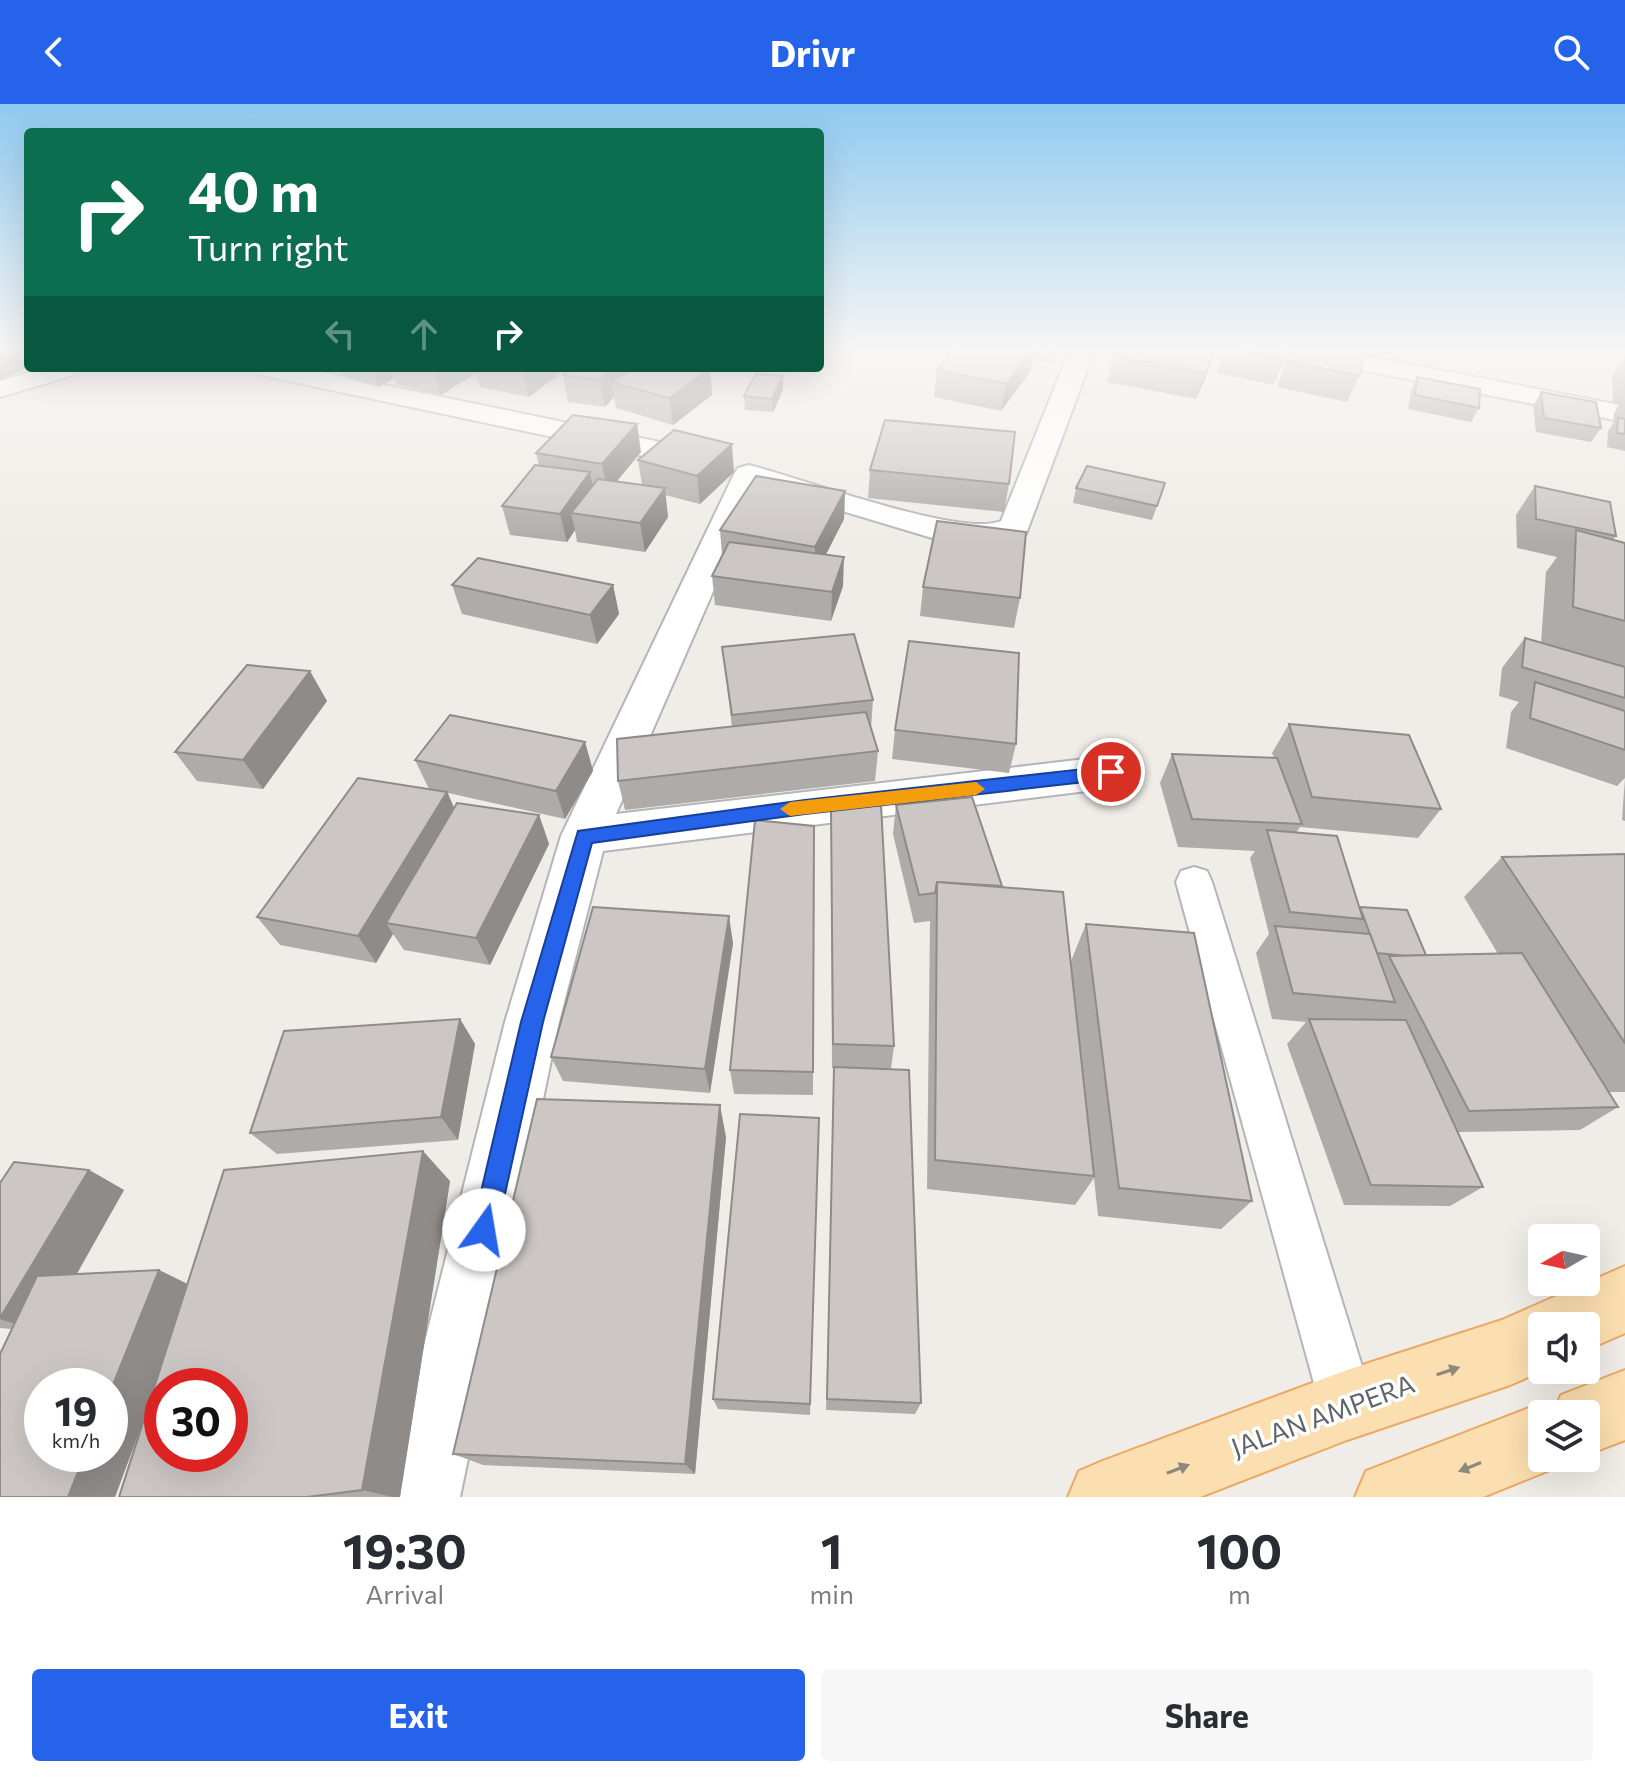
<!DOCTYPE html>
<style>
:root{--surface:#fff;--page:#f7f7f7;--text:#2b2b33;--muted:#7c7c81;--accent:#2563eb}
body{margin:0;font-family:Commissioner,sans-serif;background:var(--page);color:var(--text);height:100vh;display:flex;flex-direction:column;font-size:30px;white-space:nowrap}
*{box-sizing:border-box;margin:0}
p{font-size:26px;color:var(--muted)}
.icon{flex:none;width:44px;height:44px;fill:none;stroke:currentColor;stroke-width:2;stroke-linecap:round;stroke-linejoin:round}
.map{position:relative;height:1393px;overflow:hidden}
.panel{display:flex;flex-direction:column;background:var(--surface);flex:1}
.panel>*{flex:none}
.top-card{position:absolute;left:24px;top:24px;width:800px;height:244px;border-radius:8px;box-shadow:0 8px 32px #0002;background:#0b6e4f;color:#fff;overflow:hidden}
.needle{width:52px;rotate:261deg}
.tools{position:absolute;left:1528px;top:1120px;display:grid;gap:16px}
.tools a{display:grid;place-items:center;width:72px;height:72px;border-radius:8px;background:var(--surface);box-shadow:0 8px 32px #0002;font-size:40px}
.speed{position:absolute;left:24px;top:1264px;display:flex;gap:16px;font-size:40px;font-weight:700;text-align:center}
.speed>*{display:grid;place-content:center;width:104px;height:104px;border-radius:50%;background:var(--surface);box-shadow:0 8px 32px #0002;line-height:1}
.speed small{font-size:20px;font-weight:400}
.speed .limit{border:12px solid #d22;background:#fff;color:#111}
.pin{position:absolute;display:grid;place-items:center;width:68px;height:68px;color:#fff;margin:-34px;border:4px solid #fff;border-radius:50%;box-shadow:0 2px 8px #0007}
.me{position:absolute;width:88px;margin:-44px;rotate:13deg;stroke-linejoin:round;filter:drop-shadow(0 0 6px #0008)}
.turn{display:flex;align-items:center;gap:28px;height:168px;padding:0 32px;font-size:36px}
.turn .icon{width:104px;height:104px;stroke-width:2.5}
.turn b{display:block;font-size:56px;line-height:68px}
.lanes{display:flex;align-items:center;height:76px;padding:0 32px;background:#0003;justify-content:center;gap:40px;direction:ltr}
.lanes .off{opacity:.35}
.eta{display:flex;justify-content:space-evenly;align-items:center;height:136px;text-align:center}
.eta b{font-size:48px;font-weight:700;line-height:56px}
.button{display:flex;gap:16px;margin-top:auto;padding:16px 32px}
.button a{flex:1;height:92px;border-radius:8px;background:var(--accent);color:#fff;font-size:32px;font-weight:700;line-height:92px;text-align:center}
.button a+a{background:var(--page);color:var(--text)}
header{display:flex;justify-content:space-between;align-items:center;height:104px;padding:0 32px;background:var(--accent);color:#fff;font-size:36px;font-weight:700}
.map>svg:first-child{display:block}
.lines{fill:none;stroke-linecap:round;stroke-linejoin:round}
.service-casing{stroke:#b2b6b9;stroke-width:4}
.minor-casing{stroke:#b2b6b9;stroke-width:4}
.primary-casing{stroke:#eda863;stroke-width:4}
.service{fill:#fff;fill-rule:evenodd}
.minor{fill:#fff;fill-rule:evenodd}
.primary{fill:#fcdfb0;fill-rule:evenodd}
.wall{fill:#afaba9}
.shaded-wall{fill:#8f8b89}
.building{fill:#ccc7c4;stroke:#8f8b89;stroke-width:2;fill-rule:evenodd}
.oneway{fill:#8d897d}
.route{fill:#2563eb;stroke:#184099;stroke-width:2}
.slow{fill:#f59e0b}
.labels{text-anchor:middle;stroke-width:7;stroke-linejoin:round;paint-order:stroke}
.near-street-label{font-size:26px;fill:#5e6467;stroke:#fff}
</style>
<header><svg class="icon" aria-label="back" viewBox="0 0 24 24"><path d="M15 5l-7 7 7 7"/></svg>Drivr<svg class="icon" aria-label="search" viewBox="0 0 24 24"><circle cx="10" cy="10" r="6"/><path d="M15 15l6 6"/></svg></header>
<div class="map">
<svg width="1625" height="1393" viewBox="0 0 1625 1393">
<rect width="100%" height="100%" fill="#f0ece7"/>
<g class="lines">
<defs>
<polygon id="service" points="1194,763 1207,767 1212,778 1374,1301 1366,1320 1347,1328 1328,1320 1320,1301 1176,778 1181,767"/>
<g id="minor">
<path d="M1070,245H1095L1026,430L994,442L949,439L759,382L616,710L1111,652L1126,657L1132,668L1126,679L1111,684L603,747L559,918L460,1393H386L505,918L561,732L734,370L738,364L749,361C800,374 961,434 1001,417Z"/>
<polygon points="1278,245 1330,245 1625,302 1625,318 1290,252 1281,250"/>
<polygon points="43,264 84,264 80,269 0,293 0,277"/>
<polygon points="252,264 302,264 708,348 718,351 723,357 718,363 708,366 265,272 256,269"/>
</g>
<g id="primary">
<polygon points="1625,1162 1625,1229 1586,1246 1586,1222 1542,1222 1544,1266 1510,1281 1347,1336 1200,1393 1068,1393 1079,1367 1105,1356 1347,1266 1502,1216"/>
<polygon points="1625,1266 1625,1336 1586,1351 1586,1310 1542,1310 1542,1354 1569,1354 1567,1359 1483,1393 1355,1393 1366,1367 1542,1299 1556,1304 1561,1291"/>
</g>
</defs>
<use href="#service" class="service-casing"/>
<use href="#minor" class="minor-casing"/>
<use href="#primary" class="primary-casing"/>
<use href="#service" class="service"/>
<use href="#minor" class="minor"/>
<use href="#primary" class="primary"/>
</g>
<g class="wall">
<polygon points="849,245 867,245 864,248"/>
<polygon points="956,245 1059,245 1050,259 1032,256 1030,268 1001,307 934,293 937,266"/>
<polygon points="1117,245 1217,245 1214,250 1208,268 1196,295 1107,278 1113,251"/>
<polygon points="1226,245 1289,245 1273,281 1217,269"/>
<polygon points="1625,253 1625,347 1607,343 1608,327 1613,320 1614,309 1619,301 1613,300 1612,272"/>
<polygon points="1287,257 1359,272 1347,298 1277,283"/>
<polygon points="339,264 567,264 529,293 480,283 476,269 441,291 396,280 394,274 379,283 342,273"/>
<polygon points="710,265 712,291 673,321 616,304 614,293 605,303 568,298 563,271"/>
<polygon points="783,272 783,286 773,308 745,306 744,292"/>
<polygon points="1417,273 1479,304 1471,318 1408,305 1411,287"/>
<polygon points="1541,288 1601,324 1591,338 1536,328 1533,302"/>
<polygon points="641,348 616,377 642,381 638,356 734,368 700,400 665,391 668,413 645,448 577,438 575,426 567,438 510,431 502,402 539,362 536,349"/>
<polygon points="870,366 1009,380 1004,408 868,394"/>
<polygon points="1165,379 1152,416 1073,399 1076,384"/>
<polygon points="1535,382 1616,432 1613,436 1625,439 1625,717 1622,716 1625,674 1617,682 1506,644 1511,608 1519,598 1499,592 1502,564 1525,534 1541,539 1546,468 1557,453 1517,444 1516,411"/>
<polygon points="845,387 844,415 826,450 843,482 831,517 715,501 712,472 722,451 720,426"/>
<polygon points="452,481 613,481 619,510 597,540 462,510"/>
<polygon points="923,483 1020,494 1014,524 920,512"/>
<polygon points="722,543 873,596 871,625 878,647 875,677 625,706 618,677 732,623"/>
<polygon points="327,597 263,685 197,677 175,648"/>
<polygon points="1289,620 1441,705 1418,734 1300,723 1296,729 1360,803 1426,851 1498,850 1464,793 1502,753 1625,750 1625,988 1609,988 1618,1003 1580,1026 1458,1028 1483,1083 1450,1102 1344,1101 1287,940 1306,918 1272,915 1256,849 1269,830 1250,754 1255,747 1178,743 1160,679 1172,650 1274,654 1272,649"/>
<polygon points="895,626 1016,640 1009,669 892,655"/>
<polygon points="585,638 593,667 565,715 448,689 454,704 539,711 549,740 490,861 404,846 393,830 376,859 280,841 257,813 429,685 415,656"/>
<polygon points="896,701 1002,782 1071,857 1086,820 1252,1097 1221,1125 1098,1112 1094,1074 1075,1101 927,1085 930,817 914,819 893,730"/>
<polygon points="831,706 894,942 891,965 921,1299 915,1310 826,1306 834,964 832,964"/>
<polygon points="814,722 813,991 734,990 730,966"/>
<polygon points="733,839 710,989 563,977 551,953"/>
<polygon points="460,915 475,940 458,1036 277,1050 250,1029"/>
<polygon points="819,1014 810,1311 718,1305 713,1295"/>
<polygon points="726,1033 695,1370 483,1361 453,1350"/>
<polygon points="89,1066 124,1086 77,1170 159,1166 188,1180 450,1077 400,1393 119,1393 149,1300 115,1393 0,1393 12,1225 0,1224 0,1079"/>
</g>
<g class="shaded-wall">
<polygon points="0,245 28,245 28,264 0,276"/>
<polygon points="1032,245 1034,245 1030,268 1001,307 1006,280"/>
<polygon points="1053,245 1059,245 1050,259"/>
<polygon points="1212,245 1217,245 1214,250 1208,268 1196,295"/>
<polygon points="1287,245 1289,245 1273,281 1283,255"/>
<polygon points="372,264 391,264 394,274 379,283"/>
<polygon points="433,264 475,264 476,269 441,291"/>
<polygon points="525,264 567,264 529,293 522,266"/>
<polygon points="612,264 641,264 611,278 614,293 605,303 600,276"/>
<polygon points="710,265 712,291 673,321 669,294"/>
<polygon points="783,272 783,286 773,308 772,295"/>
<polygon points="637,320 641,348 608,388 602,360"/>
<polygon points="732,340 734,368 700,400 697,372"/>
<polygon points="590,368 595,396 571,409 575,426 567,438 560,410"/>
<polygon points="665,384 668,413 645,448 640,419"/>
<polygon points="845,387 844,415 815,472 815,443"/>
<polygon points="844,453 843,482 831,517 832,488"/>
<polygon points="613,481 619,510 597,540 590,511"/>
<polygon points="310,567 327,597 263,685 243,656"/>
<polygon points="585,638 593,667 565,715 556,687"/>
<polygon points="447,688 460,717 386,819 393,830 376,859 358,832"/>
<polygon points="539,711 549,740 490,861 476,834"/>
<polygon points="729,812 733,839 710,989 705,965"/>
<polygon points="460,915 475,940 458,1036 441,1013"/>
<polygon points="720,1001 726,1033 695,1370 685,1360"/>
<polygon points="423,1047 450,1077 400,1393 393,1393 362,1386"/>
<polygon points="89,1066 124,1086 43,1229 0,1215"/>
<polygon points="159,1166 193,1183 115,1393 68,1393 85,1350 110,1350 110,1288"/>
</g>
<g class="building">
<polygon points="956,245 1032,245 1006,280 937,266"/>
<polygon points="1117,245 1215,245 1205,269 1113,251"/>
<polygon points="1235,245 1287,245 1283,255"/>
<polygon points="1292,245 1367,245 1359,272 1287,257"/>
<polygon points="571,264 612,264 600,276 563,271"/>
<polygon points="633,264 708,264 710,265 669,294 611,278"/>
<polygon points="756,270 783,272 772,295 744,292"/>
<polygon points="1417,273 1480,285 1479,304 1415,291"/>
<polygon points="1541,288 1596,298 1601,324 1544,314"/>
<polygon points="573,311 637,320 602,360 536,349"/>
<polygon points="1618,314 1625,315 1625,330 1617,329"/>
<polygon points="885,316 1015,328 1009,380 870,366"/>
<polygon points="674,326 732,340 697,372 638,356"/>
<polygon points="535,361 590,368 560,410 502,402"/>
<polygon points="1087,362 1165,379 1157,402 1076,384"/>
<polygon points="756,372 845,387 815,443 720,426"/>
<polygon points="598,375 665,384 640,419 571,409"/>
<polygon points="1535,382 1610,398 1616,432 1536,415"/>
<polygon points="937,417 1026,428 1020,494 923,483"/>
<polygon points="1576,426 1625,439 1625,517 1573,503"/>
<polygon points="729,438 844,453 832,488 712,472"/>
<polygon points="478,454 613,481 590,511 452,481"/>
<polygon points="854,530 873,596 732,611 722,543"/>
<polygon points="1525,534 1625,563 1625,594 1522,563"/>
<polygon points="909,537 1019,549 1016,640 895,626"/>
<polygon points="247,561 310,567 243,656 175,648"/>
<polygon points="1535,578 1625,607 1625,646 1530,614"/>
<polygon points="866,608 878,647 618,677 617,635"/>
<polygon points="450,611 585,638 556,687 415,656"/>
<polygon points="1289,620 1409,631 1441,705 1312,693"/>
<polygon points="1172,650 1277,654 1302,720 1192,715"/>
<polygon points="358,674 447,688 358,832 257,813"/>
<polygon points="972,693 1002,782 937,778 935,789 919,791 896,701"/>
<polygon points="457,699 539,711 476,834 386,819"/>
<polygon points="881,701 894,942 833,940 831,706"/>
<polygon points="755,716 814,722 813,968 730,966"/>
<polygon points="1267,726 1337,732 1363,815 1290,808"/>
<polygon points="1625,750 1625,939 1502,753"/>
<polygon points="937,778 1063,788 1094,1072 935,1056"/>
<polygon points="593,803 729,812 705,965 551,953"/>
<polygon points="1360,803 1407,806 1426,851 1407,852 1377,849"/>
<polygon points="1086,820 1194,829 1252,1097 1119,1084"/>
<polygon points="1275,822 1370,830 1395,898 1293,889"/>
<polygon points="1522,849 1618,1003 1469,1007 1389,852"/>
<polygon points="460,915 441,1013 250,1029 284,927"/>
<polygon points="1309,915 1406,916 1483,1083 1371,1081"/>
<polygon points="834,963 909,966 921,1299 827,1295"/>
<polygon points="537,995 720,1001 685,1360 453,1350"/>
<polygon points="740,1010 819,1014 810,1300 713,1295"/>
<path d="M423,1047L362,1386L307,1393H119L224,1066ZM162,1282H230V1350H162Z"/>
<polygon points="14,1058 89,1066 0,1214 0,1079"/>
<polygon points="159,1166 110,1288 110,1282 42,1282 42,1350 85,1350 68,1393 0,1393 0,1250 37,1172"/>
</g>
<defs><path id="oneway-solid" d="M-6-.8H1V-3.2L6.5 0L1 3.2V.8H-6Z" transform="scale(2)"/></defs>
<g class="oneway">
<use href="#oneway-solid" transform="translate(1448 1267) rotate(-18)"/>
<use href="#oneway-solid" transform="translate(1470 1363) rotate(158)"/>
<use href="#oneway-solid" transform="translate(1178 1365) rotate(-21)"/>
</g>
<linearGradient id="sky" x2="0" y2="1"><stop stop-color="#8fcaf0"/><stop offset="0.56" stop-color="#f8f6f4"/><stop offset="1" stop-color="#f8f6f4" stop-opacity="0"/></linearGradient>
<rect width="1625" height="440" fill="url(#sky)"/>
<polygon class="route" points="1111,662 1120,668 1111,675 805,710 592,739 543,918 497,1126 493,1135 484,1138 475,1135 472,1126 521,918 578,727 805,696"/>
<polygon class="slow" points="976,678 985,685 976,691 790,712 780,705 790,698"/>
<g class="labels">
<g class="near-street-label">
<text transform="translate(1323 1312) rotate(-20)" y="9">JALAN AMPERA</text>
</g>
</g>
</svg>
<div class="tools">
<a><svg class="needle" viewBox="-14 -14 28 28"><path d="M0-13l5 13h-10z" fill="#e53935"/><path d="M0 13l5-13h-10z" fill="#7c7c81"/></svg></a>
<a><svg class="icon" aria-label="sound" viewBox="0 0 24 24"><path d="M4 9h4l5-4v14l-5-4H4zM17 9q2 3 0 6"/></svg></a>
<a><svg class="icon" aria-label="layers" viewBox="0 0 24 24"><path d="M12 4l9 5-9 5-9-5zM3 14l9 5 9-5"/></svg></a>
</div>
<div class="speed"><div>19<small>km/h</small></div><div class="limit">30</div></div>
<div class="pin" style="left:1111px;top:668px;background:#d93025"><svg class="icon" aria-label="arrive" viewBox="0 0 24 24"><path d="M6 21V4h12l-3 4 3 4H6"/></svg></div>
<svg class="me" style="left:484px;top:1126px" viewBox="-20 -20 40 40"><circle r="19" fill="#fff"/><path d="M0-13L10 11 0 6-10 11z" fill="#2563eb"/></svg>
<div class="top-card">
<div class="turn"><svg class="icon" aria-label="right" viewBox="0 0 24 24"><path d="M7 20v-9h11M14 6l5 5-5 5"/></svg><div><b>40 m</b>Turn right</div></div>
<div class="lanes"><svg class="icon off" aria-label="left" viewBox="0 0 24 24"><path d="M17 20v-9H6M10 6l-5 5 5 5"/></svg><svg class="icon off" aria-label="ahead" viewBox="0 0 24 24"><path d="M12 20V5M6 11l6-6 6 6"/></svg><svg class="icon" aria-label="right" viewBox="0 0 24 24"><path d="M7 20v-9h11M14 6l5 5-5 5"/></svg></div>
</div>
</div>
<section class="panel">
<div class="eta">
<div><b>19:30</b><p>Arrival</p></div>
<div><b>1</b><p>min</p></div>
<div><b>100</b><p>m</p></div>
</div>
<div class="button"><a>Exit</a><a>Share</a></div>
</section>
